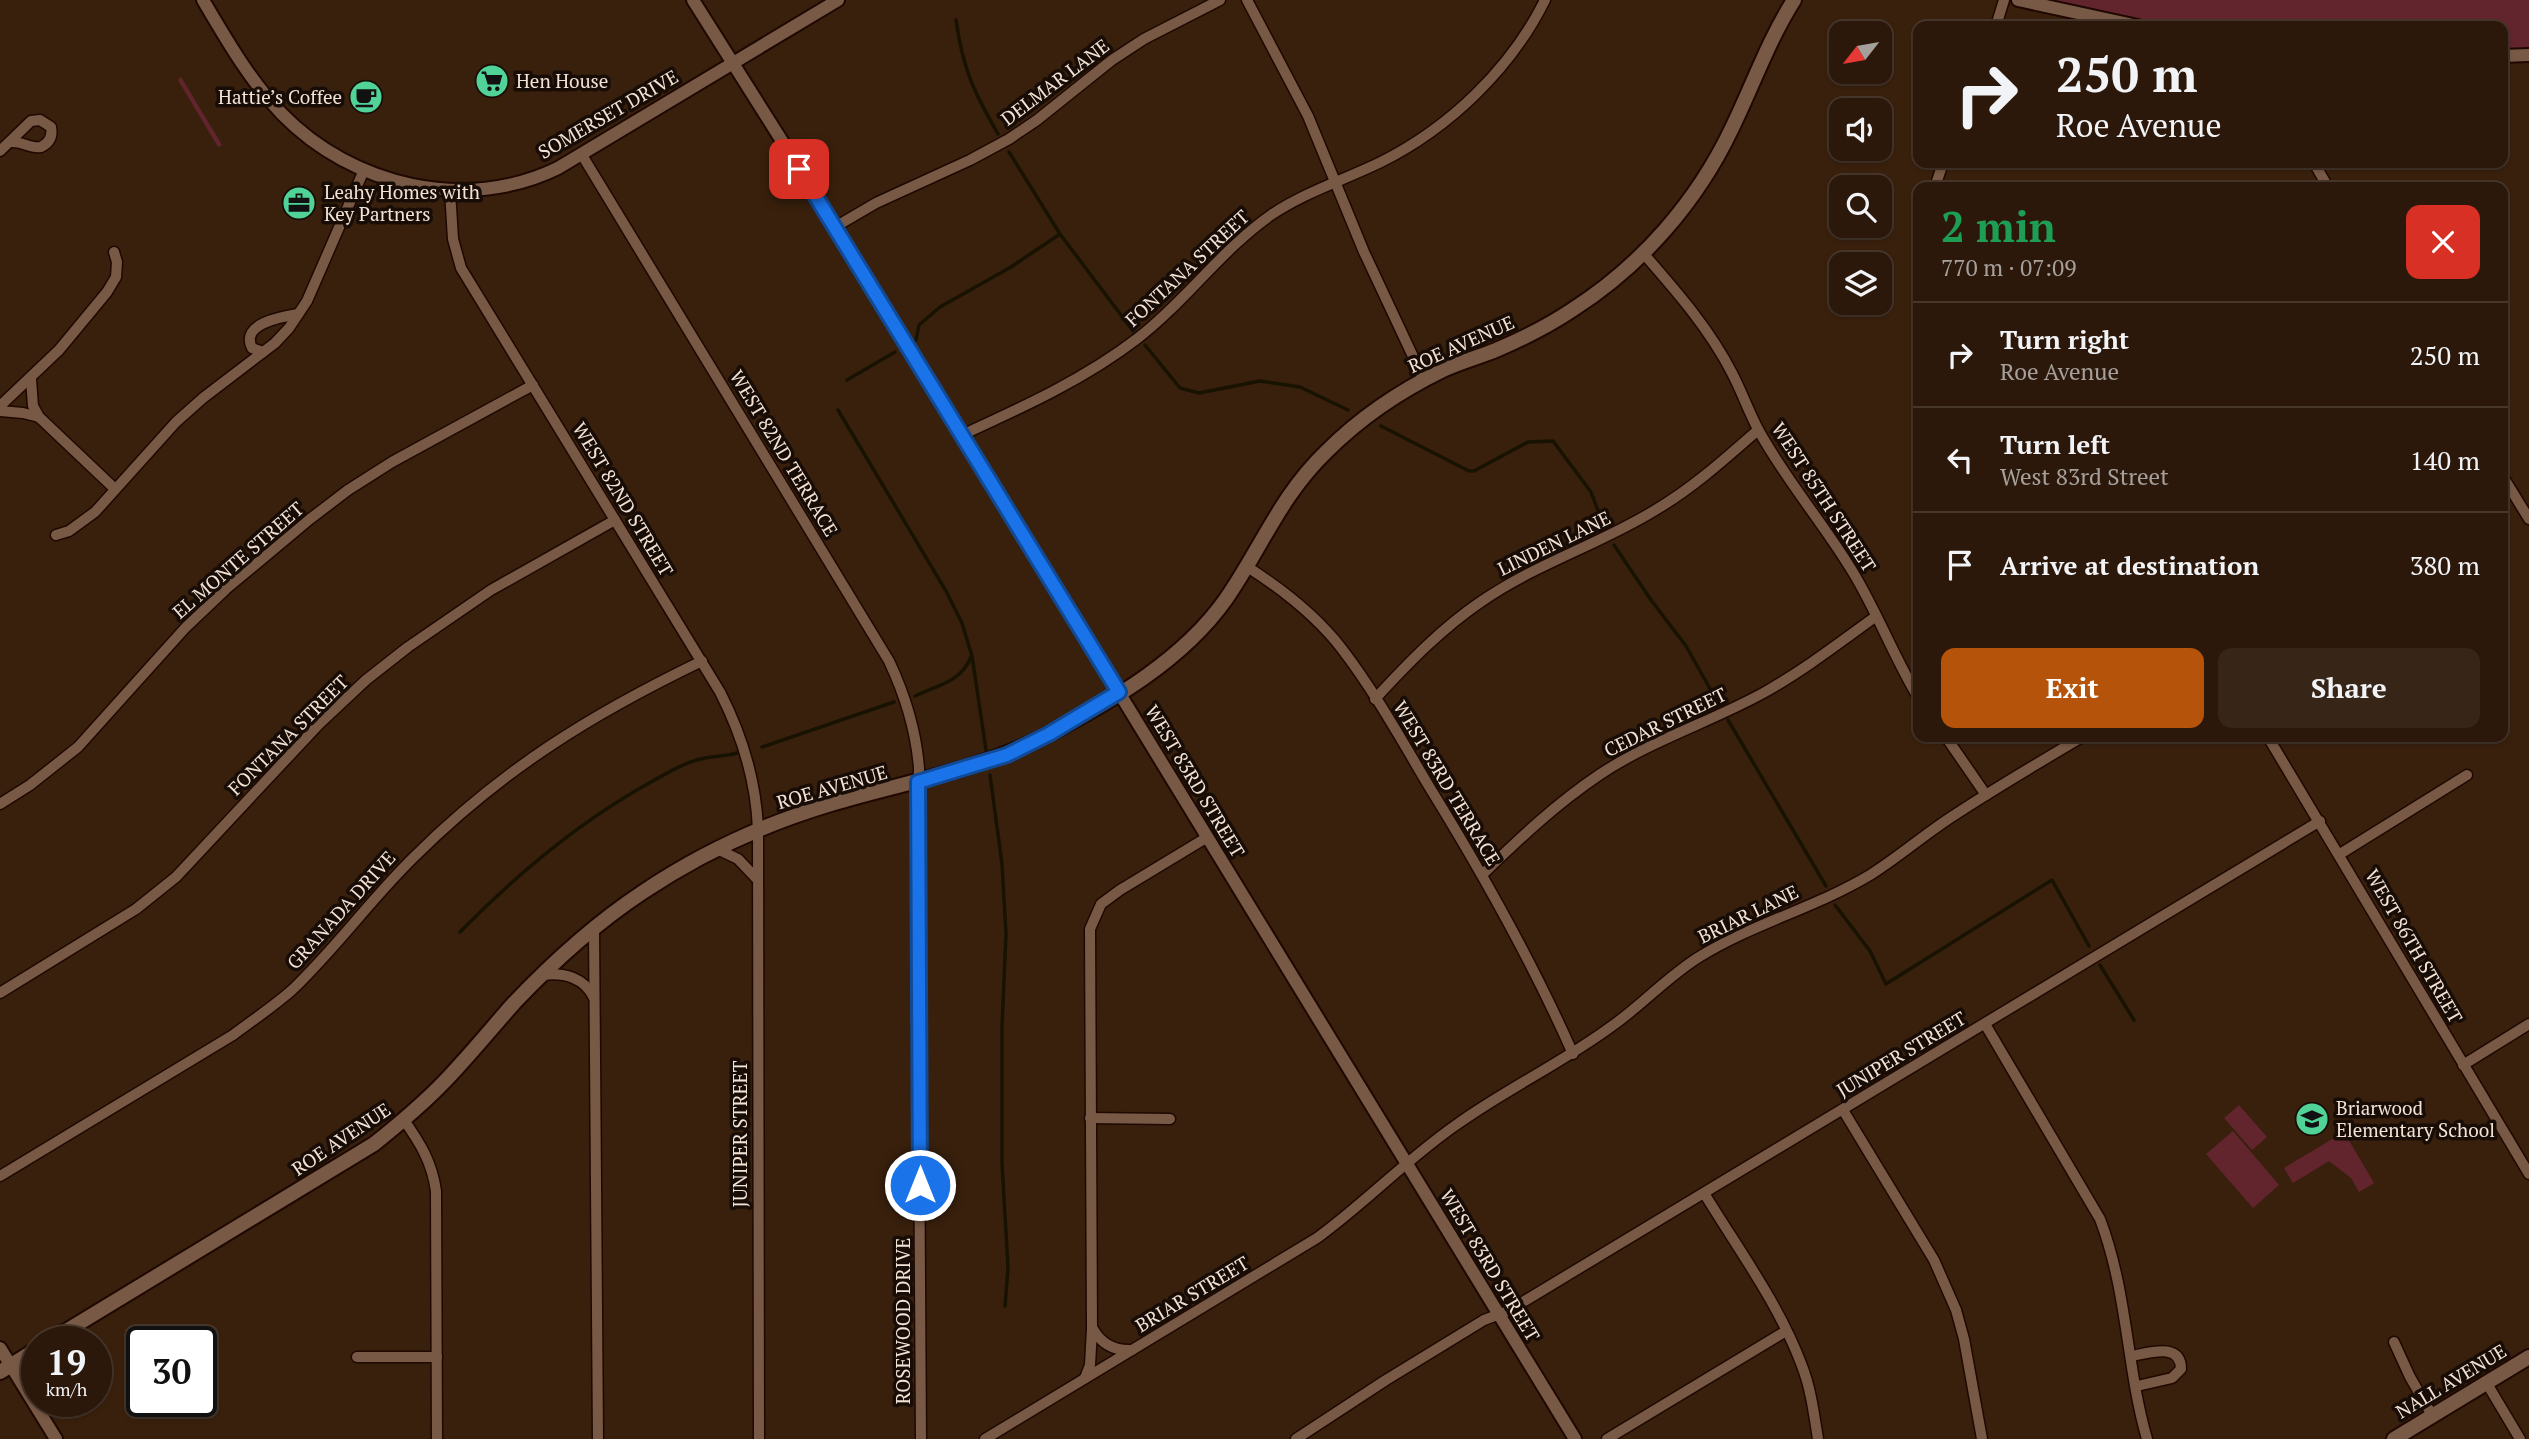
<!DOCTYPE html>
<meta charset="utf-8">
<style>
:root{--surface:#2b180a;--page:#372518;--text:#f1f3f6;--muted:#a6a09c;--line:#47372b;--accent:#b45309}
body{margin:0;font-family:"PT Serif",serif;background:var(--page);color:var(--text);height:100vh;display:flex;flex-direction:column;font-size:26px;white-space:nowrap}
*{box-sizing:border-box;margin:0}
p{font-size:23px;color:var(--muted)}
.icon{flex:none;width:38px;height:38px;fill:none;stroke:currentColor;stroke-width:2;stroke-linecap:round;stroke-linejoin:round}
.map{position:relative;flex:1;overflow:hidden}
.drawer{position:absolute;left:1913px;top:182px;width:595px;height:560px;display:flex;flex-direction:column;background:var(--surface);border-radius:14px;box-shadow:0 2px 5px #0004,0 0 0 2px var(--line)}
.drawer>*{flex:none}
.hud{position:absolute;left:1913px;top:21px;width:595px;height:147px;border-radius:14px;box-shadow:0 2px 5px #0004,0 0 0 2px var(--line);background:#2b180a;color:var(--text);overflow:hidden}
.needle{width:46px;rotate:239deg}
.buttons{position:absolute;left:1829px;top:21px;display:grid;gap:14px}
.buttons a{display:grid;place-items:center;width:63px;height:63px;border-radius:14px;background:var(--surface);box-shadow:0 2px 5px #0004,0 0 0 2px var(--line);font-size:35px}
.speed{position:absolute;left:21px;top:1326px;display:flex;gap:14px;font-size:35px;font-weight:700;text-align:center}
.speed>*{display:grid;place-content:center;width:91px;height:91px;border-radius:50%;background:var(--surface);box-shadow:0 2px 5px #0004,0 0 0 2px var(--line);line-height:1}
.speed small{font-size:18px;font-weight:400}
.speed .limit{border:4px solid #111;border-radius:10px;background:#fff;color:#111}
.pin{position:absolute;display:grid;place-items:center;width:60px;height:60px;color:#fff;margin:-30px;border-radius:14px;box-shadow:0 4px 10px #0006}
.me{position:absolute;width:77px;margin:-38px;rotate:0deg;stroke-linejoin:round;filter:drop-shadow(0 0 5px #0008)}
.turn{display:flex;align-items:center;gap:24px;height:147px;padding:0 28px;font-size:32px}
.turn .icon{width:91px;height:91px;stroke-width:2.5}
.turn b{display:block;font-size:49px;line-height:60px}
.round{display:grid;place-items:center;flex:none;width:74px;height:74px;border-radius:14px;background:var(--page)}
.summary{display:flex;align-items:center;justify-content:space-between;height:119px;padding:0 28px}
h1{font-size:42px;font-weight:700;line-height:52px;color:#1e9e55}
.primary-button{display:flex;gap:14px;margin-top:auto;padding:14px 28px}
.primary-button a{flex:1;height:80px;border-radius:14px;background:var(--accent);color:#fff;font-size:28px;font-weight:700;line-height:80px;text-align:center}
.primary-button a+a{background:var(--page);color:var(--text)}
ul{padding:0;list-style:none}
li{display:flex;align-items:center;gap:21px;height:105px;padding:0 28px;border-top:2px solid var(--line)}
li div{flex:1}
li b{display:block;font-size:26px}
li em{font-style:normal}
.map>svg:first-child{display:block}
.green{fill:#62242d}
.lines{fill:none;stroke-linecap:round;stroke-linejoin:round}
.stream{stroke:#181300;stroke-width:3.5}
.minor-casing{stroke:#1f0800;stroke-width:13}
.tertiary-casing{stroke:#1f0800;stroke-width:16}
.secondary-casing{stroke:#1f0800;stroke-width:18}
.minor{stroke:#775945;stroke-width:10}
.tertiary{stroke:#775945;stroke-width:12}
.secondary{stroke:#775945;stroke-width:14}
.route-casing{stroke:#114b97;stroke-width:18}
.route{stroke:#1a73e8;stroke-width:12}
.labels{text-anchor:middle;stroke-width:7;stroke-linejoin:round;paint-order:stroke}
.poi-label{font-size:19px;fill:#f3e2d6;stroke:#180d06;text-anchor:start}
.street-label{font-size:19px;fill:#f3e2d6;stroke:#180d06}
</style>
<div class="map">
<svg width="2529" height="1439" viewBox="0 0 2529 1439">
<rect width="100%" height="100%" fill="#39200d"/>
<g class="green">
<polygon points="2036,0 2529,0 2529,55 2503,56 2502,26 2138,26"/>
<polygon points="181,77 222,145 218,147 178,80"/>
<polygon points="2239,1105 2267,1137 2252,1150 2224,1118"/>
<polygon points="2233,1131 2279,1185 2253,1208 2206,1154"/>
<polygon points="2344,1132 2374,1183 2359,1192 2351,1178 2329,1161 2293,1183 2284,1168"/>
</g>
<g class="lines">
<g class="stream">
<path d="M956,20C963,70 974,92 998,134"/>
<polyline points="1060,234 1133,331"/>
<polyline points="916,340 919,325 940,307 1011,267 1060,234 1009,152"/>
<polyline points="1145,345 1180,388 1199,393 1260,381 1300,387 1348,410"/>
<polyline points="847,380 895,352"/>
<polyline points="838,410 946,591 962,623 972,656 986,750"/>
<polyline points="1381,426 1469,471 1474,471 1528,442 1553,441 1591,492 1605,529"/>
<polyline points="1614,545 1651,600 1686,646 1717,701"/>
<path d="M915,696C938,685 961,682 971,657"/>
<polyline points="1728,720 1826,886"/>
<polyline points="762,747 894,702"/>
<polyline points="990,775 1002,864 1006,934 1002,1026 1002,1163 1008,1268 1005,1306"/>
<polyline points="1835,905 1870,951 1886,984 2052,880 2089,946"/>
<path d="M460,932C517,874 580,821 651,782C667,773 687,761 705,758C716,756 727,756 737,753"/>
<polyline points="2100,965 2134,1020"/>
</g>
<defs>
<g id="minor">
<polyline points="1247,0 1308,116 1364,252 1424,380"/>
<polyline points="1996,26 2004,0"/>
<path d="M0,151L31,121L40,120L51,127C53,137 49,143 41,147C30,149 22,141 11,142"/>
<path d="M582,155L889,661C905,695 916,730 919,768C919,779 917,790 917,801L921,1439"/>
<polyline points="2314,163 2328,187"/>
<polyline points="1935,187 1943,163"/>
<path d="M450,191L453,239L461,268L720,692C742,735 756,781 758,829L759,1439"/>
<polyline points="835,227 876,203 970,160 1009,139 1037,120 1112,60 1144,39 1220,0"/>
<path d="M1643,253C1676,291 1709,328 1732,373C1742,392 1749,413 1759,431C1787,482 1825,525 1854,574C1878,614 1894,657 1918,697"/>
<path d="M263,352L252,348C240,324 280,317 298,314"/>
<polyline points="31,379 33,406 39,417 115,489"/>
<polyline points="0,406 59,350 107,292 116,277 117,262 114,252"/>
<polyline points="0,411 23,413 39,417"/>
<path d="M962,435C1023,407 1085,379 1138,338C1186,301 1221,250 1271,215C1305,192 1344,180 1381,162C1449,128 1511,69 1545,0"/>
<polyline points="2502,475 2529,519"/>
<polyline points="56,535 69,531 95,512 176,422 203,398 275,343 289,328 307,301 364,170"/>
<path d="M1246,566C1282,589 1316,615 1342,649C1375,692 1402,741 1430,788C1483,874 1532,961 1573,1054"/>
<path d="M1375,699C1408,663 1442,628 1482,601C1537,563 1601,544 1657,509C1694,487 1726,458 1758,430"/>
<polyline points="1946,737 1986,795"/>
<polyline points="2268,737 2529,1174"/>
<polyline points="0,804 30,785 78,747 186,627 226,589 310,519 348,490 392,462 533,385"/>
<polyline points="717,849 738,859 757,879"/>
<polyline points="2340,854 2467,775"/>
<path d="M1483,874C1520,838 1556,804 1599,775C1651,740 1711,722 1765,692C1804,670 1839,643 1875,617"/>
<polyline points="594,929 598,1439"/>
<path d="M543,975C564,972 585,978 594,998"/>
<polyline points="0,993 136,909 176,877 319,724 366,680 408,647 491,590 615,520"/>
<path d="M1985,1024L2100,1219C2128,1293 2126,1366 2147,1439"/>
<polyline points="2463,1065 2529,1024"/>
<polyline points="1843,1110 1934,1260 1956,1310 1964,1339 1982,1439"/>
<polyline points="1090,1118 1170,1119"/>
<path d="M404,1120C420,1143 432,1162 436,1191L437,1439"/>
<path d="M0,1176L233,1035C253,1020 274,1006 292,990C336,948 371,899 414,857C503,769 590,715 702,661"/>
<path d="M1704,1193C1738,1249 1779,1304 1802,1366C1811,1389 1814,1414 1818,1439"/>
<path d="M1093,1329C1102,1345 1115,1351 1132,1350"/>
<polyline points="2394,1342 2410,1377 2432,1415"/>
<path d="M2132,1356C2149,1353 2181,1342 2181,1369L2172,1378L2137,1386"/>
<polyline points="357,1357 437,1357"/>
<polyline points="1085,1378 1090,1365 1092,1329 1090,929 1101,904 1120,890 1206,838"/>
<polyline points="2486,1382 2520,1439"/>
<path d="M985,1439L1317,1238C1365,1203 1407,1159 1456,1125C1506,1089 1562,1063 1612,1026C1642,1005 1667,977 1699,957C1754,923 1815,908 1870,875C1900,856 1926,833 1956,814C1997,787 2040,762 2082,737"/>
<polyline points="1296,1439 1386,1380 1484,1320 1508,1311 2320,821"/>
<polyline points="1607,1439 1786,1331"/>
</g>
<g id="tertiary">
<path d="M203,0C226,39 250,81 282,114C352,186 466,213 558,168L838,0"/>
<polyline points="693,0 787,149 1575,1439"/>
<polyline points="2018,0 2138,26"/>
<polyline points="2502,56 2529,55"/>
<polyline points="0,1348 56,1439"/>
</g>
<g id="secondary">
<path d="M48,1342L374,1144C399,1124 423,1104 445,1081C469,1056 491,1029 514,1003C553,962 596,923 643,892C701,853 764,824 831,804C904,782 978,771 1047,735C1112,701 1183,660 1226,599C1262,547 1280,496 1327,451C1361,417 1400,391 1443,370C1460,362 1479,357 1496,350C1522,339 1548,326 1572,310C1641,266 1697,202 1732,128C1753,85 1768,41 1794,0"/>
<polyline points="0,1372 37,1349"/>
<polyline points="2394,1439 2529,1357"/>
</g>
</defs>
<use href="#minor" class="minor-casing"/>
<use href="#tertiary" class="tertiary-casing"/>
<use href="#secondary" class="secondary-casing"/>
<use href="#minor" class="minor"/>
<use href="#tertiary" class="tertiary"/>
<use href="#secondary" class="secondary"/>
</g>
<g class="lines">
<defs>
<polyline id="route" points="799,169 1119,692 1049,734 1007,755 918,782 920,1185"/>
</defs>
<use href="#route" class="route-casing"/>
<use href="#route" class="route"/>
</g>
<defs>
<symbol id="supermarket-disc" viewBox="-11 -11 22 22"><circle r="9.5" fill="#51d398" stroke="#180d06"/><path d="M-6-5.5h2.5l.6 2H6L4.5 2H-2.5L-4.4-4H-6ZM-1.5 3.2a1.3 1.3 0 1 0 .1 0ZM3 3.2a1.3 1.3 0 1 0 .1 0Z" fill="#111"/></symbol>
<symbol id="cafe-disc" viewBox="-11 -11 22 22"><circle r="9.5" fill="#51d398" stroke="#180d06"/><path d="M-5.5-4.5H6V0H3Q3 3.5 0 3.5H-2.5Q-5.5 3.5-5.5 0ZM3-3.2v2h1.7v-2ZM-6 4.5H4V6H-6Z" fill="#111"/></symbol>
<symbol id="office-disc" viewBox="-11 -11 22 22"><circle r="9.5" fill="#51d398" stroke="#180d06"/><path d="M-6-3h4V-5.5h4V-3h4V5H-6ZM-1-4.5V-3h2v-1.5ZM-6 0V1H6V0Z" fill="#111"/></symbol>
<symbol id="school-disc" viewBox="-11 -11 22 22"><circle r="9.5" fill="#51d398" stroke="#180d06"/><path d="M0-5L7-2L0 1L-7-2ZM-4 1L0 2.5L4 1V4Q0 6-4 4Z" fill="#111"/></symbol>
</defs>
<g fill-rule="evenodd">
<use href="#supermarket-disc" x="473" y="62" width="38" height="38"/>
<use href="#cafe-disc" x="347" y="78" width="38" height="38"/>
<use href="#office-disc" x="280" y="184" width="38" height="38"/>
<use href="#school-disc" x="2293" y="1100" width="38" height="38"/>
</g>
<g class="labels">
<g class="poi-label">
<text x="516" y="88">Hen House</text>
<text x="342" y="104" text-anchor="end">Hattie’s Coffee</text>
<text x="324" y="199">Leahy Homes with<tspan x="324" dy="22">Key Partners</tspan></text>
<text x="2336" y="1115">Briarwood<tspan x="2336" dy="22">Elementary School</tspan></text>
</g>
<g class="street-label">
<text transform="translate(1055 82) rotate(-37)" y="7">DELMAR LANE</text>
<text transform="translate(608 114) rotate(-30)" y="7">SOMERSET DRIVE</text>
<text transform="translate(1187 268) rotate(-43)" y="7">FONTANA STREET</text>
<text transform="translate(1461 344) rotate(-24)" y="7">ROE AVENUE</text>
<text transform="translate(784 453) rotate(59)" y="7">WEST 82ND TERRACE</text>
<text transform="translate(1824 497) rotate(57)" y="7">WEST 85TH STREET</text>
<text transform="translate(623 499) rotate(59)" y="7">WEST 82ND STREET</text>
<text transform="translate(1554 543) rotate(-26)" y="7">LINDEN LANE</text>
<text transform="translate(238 560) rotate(-41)" y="7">EL MONTE STREET</text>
<text transform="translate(1665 722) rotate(-26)" y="7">CEDAR STREET</text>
<text transform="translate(288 735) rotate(-45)" y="7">FONTANA STREET</text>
<text transform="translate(1195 781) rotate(59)" y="7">WEST 83RD STREET</text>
<text transform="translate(1447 783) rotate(59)" y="7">WEST 83RD TERRACE</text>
<text transform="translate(832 787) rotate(-16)" y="7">ROE AVENUE</text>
<text transform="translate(341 910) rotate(-48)" y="7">GRANADA DRIVE</text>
<text transform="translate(1748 914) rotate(-26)" y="7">BRIAR LANE</text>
<text transform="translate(2414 946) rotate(60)" y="7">WEST 86TH STREET</text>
<text transform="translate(1901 1054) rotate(-31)" y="7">JUNIPER STREET</text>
<text transform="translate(740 1134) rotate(-90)" y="7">JUNIPER STREET</text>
<text transform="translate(341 1139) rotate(-34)" y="7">ROE AVENUE</text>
<text transform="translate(1490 1265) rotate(59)" y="7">WEST 83RD STREET</text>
<text transform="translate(1192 1294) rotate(-31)" y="7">BRIAR STREET</text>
<text transform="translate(903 1321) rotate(-90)" y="7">ROSEWOOD DRIVE</text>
<text transform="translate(2451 1381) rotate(-31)" y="7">NALL AVENUE</text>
</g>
</g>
</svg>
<div class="buttons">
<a><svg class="needle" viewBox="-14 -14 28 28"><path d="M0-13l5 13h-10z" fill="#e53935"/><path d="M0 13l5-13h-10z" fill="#a6a09c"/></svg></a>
<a><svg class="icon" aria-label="sound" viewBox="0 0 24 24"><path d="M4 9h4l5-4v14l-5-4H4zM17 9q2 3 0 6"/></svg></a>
<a><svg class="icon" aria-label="search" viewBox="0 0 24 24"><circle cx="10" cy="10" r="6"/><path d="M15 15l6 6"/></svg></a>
<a><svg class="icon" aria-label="layers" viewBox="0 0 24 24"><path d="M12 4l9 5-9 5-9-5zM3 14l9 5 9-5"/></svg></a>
</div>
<div class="speed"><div>19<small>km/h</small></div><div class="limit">30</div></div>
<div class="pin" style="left:799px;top:169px;background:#d93025"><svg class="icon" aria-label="arrive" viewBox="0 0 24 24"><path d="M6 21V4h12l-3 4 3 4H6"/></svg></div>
<svg class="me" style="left:920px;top:1185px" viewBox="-20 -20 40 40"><circle r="17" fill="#1a73e8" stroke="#fff" stroke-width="3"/><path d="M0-11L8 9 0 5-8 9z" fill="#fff"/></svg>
<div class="hud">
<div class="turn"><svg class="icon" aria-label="right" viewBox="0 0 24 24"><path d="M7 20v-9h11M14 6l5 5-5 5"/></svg><div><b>250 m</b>Roe Avenue</div></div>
</div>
<section class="drawer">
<div class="summary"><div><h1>2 min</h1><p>770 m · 07:09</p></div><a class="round" style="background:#d93025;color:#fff"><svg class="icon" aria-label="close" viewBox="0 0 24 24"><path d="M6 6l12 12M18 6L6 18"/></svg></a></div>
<ul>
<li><svg class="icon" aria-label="right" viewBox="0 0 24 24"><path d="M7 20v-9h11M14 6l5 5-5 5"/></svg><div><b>Turn right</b><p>Roe Avenue</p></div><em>250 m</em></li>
<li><svg class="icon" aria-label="left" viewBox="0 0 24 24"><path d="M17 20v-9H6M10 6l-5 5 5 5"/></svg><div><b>Turn left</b><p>West 83rd Street</p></div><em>140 m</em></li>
<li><svg class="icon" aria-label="arrive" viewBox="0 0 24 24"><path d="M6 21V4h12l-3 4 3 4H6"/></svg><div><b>Arrive at destination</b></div><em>380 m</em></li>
</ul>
<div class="primary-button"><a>Exit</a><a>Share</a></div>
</section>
</div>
